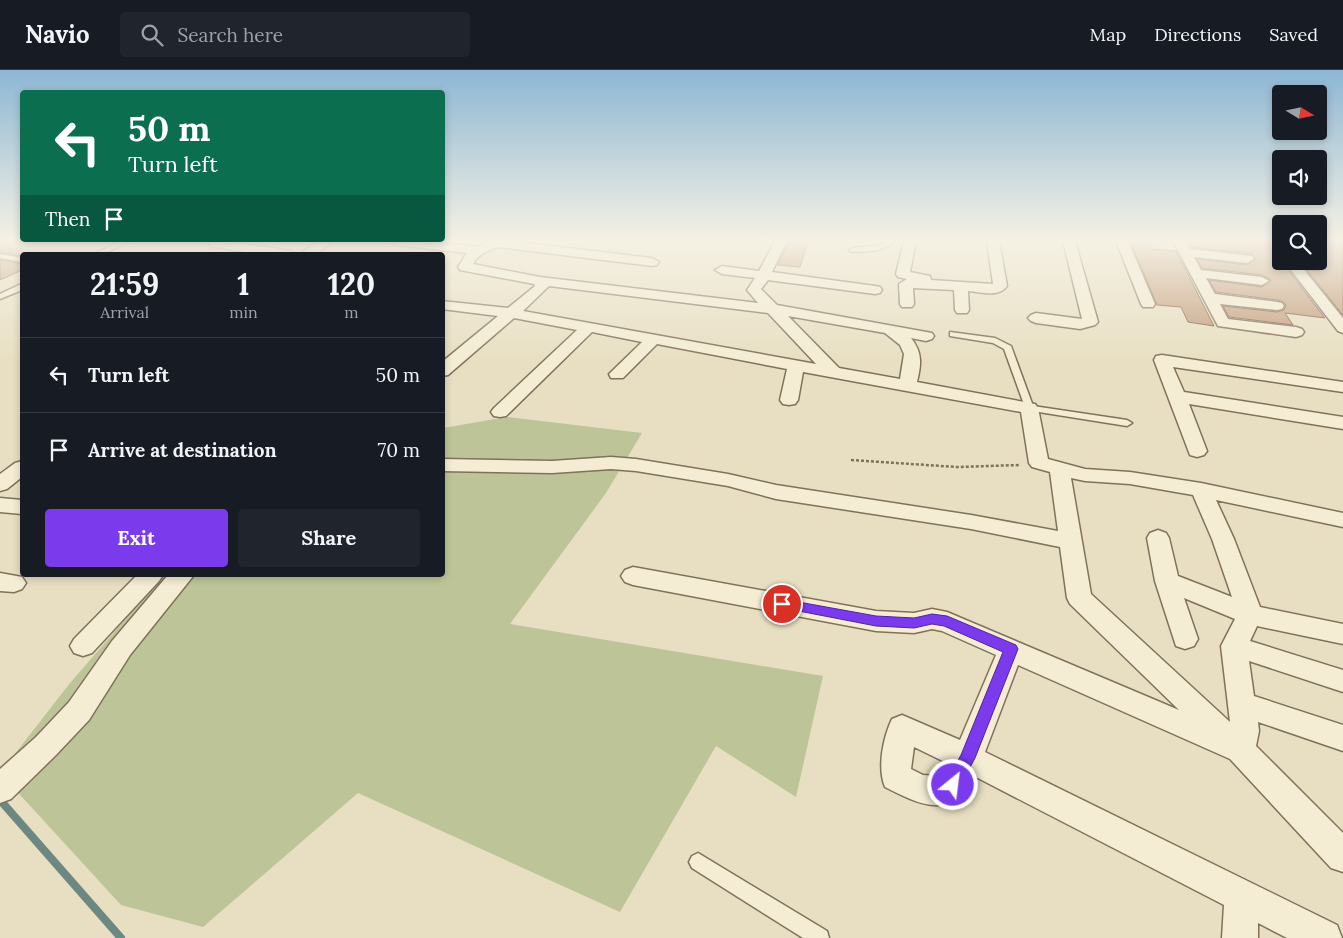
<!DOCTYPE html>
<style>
:root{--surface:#171b24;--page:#20242c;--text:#f1f3f6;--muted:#9ea1a6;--line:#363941;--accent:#7c3aed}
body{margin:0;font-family:Lora,serif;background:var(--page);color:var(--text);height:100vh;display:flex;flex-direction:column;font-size:19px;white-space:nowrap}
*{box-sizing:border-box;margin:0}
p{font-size:16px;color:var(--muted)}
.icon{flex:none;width:28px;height:28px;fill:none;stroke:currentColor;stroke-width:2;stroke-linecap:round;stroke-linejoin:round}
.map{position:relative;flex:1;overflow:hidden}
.panel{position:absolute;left:20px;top:182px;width:425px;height:325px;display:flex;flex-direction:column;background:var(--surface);border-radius:5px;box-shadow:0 2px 8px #0003}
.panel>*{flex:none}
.guide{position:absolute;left:20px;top:20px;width:425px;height:152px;border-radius:5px;box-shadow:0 2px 8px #0003;background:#0b6e4f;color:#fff;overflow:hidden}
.needle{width:32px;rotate:100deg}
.controls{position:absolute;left:1272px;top:15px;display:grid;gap:10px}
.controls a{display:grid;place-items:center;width:55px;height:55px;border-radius:5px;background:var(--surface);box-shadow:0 2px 8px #0003;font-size:25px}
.pin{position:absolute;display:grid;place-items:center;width:42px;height:42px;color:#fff;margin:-21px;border:2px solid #fff;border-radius:50%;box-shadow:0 1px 5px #0007}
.me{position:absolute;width:55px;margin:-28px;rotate:29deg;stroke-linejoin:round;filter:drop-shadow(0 0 4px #0008)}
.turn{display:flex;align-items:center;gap:18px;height:105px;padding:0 25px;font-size:22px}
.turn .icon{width:65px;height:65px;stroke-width:2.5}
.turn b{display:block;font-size:35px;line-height:42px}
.then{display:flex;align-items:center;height:48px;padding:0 25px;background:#0003;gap:10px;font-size:19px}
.eta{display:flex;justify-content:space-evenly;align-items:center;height:85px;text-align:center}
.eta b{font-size:30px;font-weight:700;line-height:35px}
.action{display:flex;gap:10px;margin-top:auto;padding:10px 25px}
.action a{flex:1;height:58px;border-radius:5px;background:var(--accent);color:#fff;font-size:20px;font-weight:700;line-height:58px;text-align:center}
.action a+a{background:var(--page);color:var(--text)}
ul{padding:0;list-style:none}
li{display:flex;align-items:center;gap:15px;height:75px;padding:0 25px;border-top:1px solid var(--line)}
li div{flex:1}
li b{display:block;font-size:19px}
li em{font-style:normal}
header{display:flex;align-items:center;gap:30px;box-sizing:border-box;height:70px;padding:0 25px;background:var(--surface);border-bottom:1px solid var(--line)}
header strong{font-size:24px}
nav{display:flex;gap:28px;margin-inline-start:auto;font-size:18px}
.search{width:350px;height:45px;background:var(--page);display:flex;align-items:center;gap:12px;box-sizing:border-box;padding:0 18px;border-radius:5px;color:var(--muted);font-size:19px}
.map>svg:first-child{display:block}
.green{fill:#bdc598}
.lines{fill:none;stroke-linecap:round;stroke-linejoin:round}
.stream{stroke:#6c8883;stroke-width:8}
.building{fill:#c39d7c;stroke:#7d5d44}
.lane-casing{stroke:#80715b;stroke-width:3}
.street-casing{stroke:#80715b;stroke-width:3}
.path{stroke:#80715b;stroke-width:2.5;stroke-dasharray:3 2;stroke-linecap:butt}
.lane{fill:#f4edd4;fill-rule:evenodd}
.street{fill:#f4edd4;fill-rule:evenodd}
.route{fill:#7c3aed;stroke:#51269a}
</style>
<header>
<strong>Navio</strong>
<div class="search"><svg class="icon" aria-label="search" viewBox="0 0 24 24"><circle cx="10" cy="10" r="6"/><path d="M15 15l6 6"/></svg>Search here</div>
<nav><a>Map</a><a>Directions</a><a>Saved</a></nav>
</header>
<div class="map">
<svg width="1343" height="868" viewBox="0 0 1343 868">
<rect width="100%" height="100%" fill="#e8dfc2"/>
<polygon class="green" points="507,347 642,363 606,423 510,554 823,606 796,727 716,676 620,842 358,723 203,857 121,835 0,703 70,613 164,505 442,505 443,358"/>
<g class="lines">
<polyline class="stream" points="0,730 121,868"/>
</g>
<g class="building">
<polygon points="0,171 22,171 22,186 0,182"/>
<polygon points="789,171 808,171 800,197 778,195"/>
<polygon points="1130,171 1149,171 1153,179 1176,181 1214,256 1188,252 1181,237 1157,235"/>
<polygon points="1188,171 1266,171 1274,184 1281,186 1281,191 1325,248 1285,243 1293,255 1229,247 1223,236 1277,242 1284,240 1286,235 1282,231 1277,230 1216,222 1209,210 1262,217 1271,210 1262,205 1202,198 1197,189 1247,195 1256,189 1252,184 1191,177"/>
<polygon points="1319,171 1343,172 1343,245 1307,200 1319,201"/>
<polygon points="0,190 22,194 22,200 0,210"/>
</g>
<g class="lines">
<defs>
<g id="lane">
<polygon points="121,171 130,171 101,185 92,185"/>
<path d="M888,171H895C884,182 867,181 852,182L849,180L852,178L877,176Z"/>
<polygon points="0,184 22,188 22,192 0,188"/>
<polygon points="19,215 22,215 22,220 0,229 0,224"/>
<polygon points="950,262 995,268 1011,276 1033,336 1127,350 1132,353 1127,356 1026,340 1004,279 993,273 950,266"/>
<polygon points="698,783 827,861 829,868 803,868 692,798 689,792 692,786"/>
</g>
<g id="street">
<polygon points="209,171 226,171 291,181 298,185 266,185 214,177 210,176 208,173"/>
<polygon points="318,171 333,171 315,185 299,185"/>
<path d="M390,171H427L476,177L489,171H510L652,188L659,192L657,195L652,196L497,177C488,181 477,185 473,194L540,207L758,233L747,220L755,208L722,204L715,200L722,196L759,201L775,171H787L772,202L875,216L880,217L882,220L880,223L875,224L768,210L761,219L777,235L932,263L934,266L932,269L926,271L911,268C923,283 921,295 917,312L1035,334L1038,338L1048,389L1085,399L1130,402L1201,413L1343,443V457L1216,430L1234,469L1260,537L1343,554V574L1257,556L1250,571L1343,600V622L1249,591L1254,626L1343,655V681L1258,652L1259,661L1256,676L1343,763V802L1331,798L1230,689L1018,595L985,682L1337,855L1342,868H1287L1258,853V868H1222L1224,835L974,706C952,751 920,735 885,717C877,698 883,668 892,649L902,645L960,670L996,585L942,561L932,559L914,563L876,561L633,515L625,512L621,506L625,500L633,497L876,541L914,543L932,539L947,542L1179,640L1070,534L1067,528L1060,477L971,459L776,429L728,416L636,401L611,399L552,403L442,401V389L552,391L611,387L636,389L728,404L776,415L971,445L1058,461L1050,402L1032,397L1029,393L1021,342L803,302L798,330L795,334L789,335L783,334L780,330L787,299L657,274L623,308H611L609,304L642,272L592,262L506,346L500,347L494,346L491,342L494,338L577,260L514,248L448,305L442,306V292L498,246L442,239V231L508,238L535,216L534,214L460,200L458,197L467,183L396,175ZM549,216L768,243L816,294L523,241ZM788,246L885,263L900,275L904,284L900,309L839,298ZM1071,408L1085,411L1130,414L1193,425L1212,469L1232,527L1178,506L1169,468L1166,463L1158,460L1150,463L1147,468L1155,511L1176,576L1185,579L1194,576L1198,569L1184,528L1235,549L1221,576L1230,652L1091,524ZM914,677L949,694L939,706L923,705L911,699Z"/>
<path d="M904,171H916L910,202L930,206L931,210L993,214L987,171H999L1007,216C999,228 981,222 968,221L969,240L967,243H957L955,240L954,220L913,218L914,234L912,237H902L900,234L899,214L907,209L898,207L896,204Z"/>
<polygon points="1063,171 1075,171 1098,252 1095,255 1080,259 1036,253 1031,251 1028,248 1031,245 1036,243 1082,249"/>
<polygon points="1116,171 1128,171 1155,234 1153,237 1143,237 1141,234"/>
<polygon points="1173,171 1185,171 1190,179 1252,186 1254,189 1247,193 1194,187 1201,200 1262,207 1269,211 1262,215 1206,208 1215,224 1277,232 1282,233 1284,236 1282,239 1277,240 1220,234 1228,249 1296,257 1302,259 1304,262 1302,265 1296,267 1218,256"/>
<polygon points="1268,171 1281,171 1281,184 1276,183"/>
<polygon points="1284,191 1297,191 1343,248 1343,263 1338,261"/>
<polygon points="1162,285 1343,312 1343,322 1173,297 1184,322 1343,347 1343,359 1189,334 1207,381 1204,385 1197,387 1190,385 1154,290 1156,286"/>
<polygon points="22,391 22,407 7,419 0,421 0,404 15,393"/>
<polygon points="0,428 22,430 22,444 0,442"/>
<polygon points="0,503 22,507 26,513 22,519 14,522 0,521"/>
<polygon points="137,505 163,505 159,511 92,583 83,586 74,583 70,576 74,569"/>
<polygon points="168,505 194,505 130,585 89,650 56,685 11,729 0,733 0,699 36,667 69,632 112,571"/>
</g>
</defs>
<use href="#lane" class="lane-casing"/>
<use href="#street" class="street-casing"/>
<polyline class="path" points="851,390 957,397 1020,395"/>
<use href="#lane" class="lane"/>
<use href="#street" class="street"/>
</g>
<linearGradient id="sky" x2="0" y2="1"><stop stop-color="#8db7d4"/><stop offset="0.58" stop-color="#f5f1e4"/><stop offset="1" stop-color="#f5f1e4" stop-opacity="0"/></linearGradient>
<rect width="1343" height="293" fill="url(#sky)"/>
<polygon class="route" points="782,529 876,546 914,548 932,544 947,546 1016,575 1018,579 975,688 958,720 953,723 947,720 944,715 961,685 1003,582 944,556 932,554 914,558 876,556 778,537 776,534 778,530"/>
</svg>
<div class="controls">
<a><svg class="needle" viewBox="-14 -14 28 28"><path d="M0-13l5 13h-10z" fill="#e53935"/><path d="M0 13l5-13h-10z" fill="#9ea1a6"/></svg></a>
<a><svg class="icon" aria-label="sound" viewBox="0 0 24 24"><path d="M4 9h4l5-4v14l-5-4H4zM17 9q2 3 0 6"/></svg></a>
<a><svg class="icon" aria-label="search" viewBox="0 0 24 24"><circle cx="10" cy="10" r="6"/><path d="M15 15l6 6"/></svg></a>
</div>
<div class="pin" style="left:782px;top:534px;background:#d93025"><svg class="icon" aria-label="arrive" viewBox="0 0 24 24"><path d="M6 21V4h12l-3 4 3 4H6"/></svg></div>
<svg class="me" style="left:953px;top:715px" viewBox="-20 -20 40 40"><circle r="17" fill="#7c3aed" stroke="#fff" stroke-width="3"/><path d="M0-11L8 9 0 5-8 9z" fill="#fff"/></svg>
<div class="guide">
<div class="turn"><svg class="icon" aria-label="left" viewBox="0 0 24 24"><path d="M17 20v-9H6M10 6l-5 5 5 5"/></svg><div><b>50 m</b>Turn left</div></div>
<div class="then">Then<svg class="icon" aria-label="arrive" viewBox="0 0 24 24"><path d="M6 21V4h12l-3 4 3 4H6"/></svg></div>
</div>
<section class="panel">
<div class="eta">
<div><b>21:59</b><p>Arrival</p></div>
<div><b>1</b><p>min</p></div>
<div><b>120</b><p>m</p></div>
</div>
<ul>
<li><svg class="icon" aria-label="left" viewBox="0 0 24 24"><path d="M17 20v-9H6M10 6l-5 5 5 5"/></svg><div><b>Turn left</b></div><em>50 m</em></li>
<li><svg class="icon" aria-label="arrive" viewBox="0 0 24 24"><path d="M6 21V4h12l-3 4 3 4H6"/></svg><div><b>Arrive at destination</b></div><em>70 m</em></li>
</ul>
<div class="action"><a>Exit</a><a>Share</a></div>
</section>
</div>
